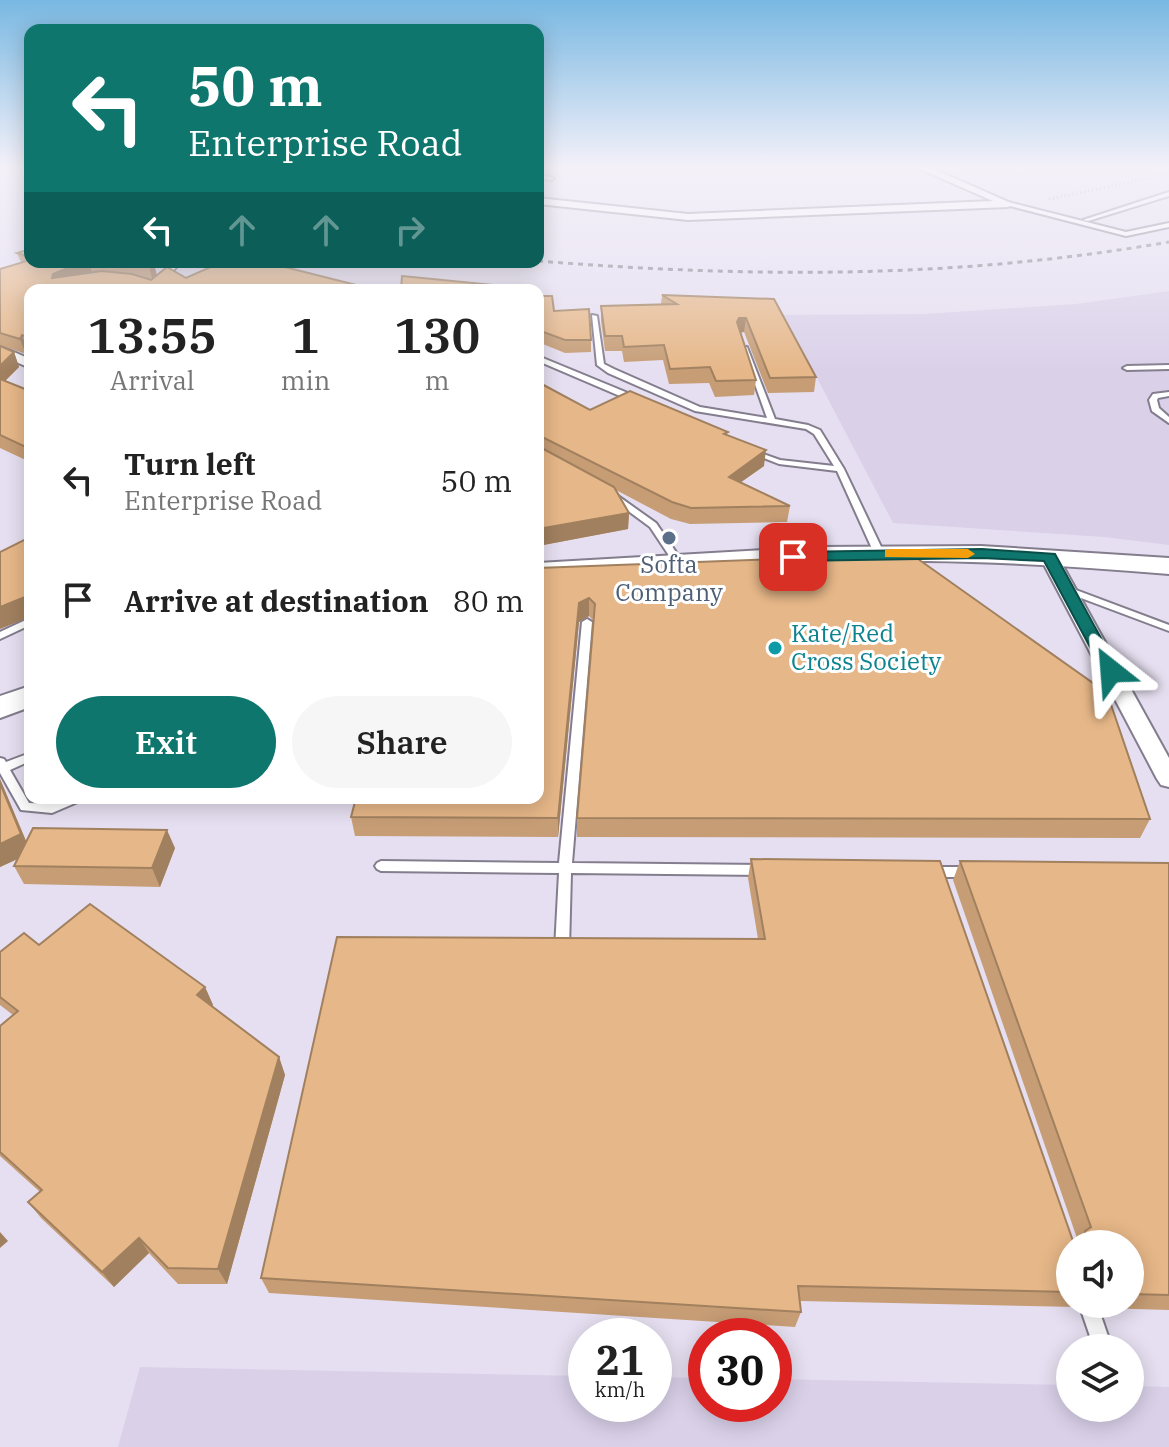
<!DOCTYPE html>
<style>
:root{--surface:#fff;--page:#f6f6f6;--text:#222;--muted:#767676;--accent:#0f766e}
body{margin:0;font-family:"IBM Plex Serif",serif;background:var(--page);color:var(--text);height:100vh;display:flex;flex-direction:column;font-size:30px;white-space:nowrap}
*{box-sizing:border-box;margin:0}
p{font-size:26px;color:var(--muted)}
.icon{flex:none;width:44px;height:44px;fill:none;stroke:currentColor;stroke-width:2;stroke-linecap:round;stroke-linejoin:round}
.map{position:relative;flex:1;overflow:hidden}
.panel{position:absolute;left:24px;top:284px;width:520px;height:520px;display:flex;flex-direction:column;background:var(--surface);border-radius:16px;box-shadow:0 4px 20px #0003}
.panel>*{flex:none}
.hud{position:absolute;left:24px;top:24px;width:520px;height:244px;border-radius:16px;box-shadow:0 4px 20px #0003;background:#0f766e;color:#fff;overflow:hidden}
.fabs{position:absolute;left:1056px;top:1230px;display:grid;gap:16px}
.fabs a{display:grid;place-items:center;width:88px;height:88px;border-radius:50%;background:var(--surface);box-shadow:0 4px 20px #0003;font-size:40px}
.speed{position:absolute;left:568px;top:1318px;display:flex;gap:16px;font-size:40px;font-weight:700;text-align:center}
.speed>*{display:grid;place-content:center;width:104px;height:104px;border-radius:50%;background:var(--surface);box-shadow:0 4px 20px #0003;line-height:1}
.speed small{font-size:20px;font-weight:400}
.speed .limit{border:12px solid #d22;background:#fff;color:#111}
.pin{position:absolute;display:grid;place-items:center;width:68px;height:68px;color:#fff;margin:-34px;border-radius:16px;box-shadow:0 4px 12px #0006}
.me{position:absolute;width:88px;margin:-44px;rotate:332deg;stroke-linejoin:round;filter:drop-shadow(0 0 6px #0008)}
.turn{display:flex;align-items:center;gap:28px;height:168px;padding:0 32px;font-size:36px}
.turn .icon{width:104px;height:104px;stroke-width:2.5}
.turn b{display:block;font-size:56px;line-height:68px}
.lanes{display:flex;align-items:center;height:76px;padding:0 32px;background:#0003;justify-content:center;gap:40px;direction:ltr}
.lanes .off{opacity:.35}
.eta{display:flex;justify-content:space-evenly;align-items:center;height:136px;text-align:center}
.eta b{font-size:48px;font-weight:600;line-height:56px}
.cta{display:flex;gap:16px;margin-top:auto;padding:16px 32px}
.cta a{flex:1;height:92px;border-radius:48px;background:var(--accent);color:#fff;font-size:32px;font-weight:600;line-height:92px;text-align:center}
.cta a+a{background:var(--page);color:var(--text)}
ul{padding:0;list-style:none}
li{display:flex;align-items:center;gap:24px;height:120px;padding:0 32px}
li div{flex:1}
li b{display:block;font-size:30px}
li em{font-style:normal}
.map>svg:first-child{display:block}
.built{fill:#dad1e9}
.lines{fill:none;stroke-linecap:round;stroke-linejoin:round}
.lane-casing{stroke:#837d8d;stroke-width:4}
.street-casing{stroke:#837d8d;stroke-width:4}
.secondary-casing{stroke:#837d8d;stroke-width:4}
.path{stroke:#9793a0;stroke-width:3;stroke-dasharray:1 3;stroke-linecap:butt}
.lane{fill:#fff;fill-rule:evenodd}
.street{fill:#fff;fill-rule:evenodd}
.secondary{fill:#fff;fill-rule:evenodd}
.rail{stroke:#837f8a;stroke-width:3;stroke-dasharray:5 5;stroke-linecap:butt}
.wall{fill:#c69d75}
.shaded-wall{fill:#a1805f}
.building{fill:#e6b788;stroke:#a1805f;stroke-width:2}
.route{fill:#0f766e;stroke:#0a4d48;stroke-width:2}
.slow{fill:#f59e0b}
.service-dot{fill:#5c6f8a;stroke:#fff;stroke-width:3}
.culture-dot{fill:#0f9aa8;stroke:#fff;stroke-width:3}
.labels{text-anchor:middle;stroke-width:6;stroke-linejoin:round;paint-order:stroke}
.service-label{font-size:24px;fill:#4e5e75;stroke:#fff}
.culture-label{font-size:24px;fill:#0d838f;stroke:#fff;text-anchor:start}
</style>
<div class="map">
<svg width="1169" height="1447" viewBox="0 0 1169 1447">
<rect width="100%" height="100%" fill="#e6dff1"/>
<g class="built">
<polygon points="1169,291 1169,545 1104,537 893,523 784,315 925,314 1076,304"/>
<polygon points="140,1367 586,1376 586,1404 654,1404 654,1377 706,1378 706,1404 774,1404 774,1379 1070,1385 1070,1408 1130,1408 1130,1386 1169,1387 1169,1447 118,1447"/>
</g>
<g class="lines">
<defs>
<g id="lane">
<polygon points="538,174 554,178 551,180 538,178"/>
<polygon points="1169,192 1169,196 1088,221 1083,220"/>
<polygon points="1008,202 1126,232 1169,223 1169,227 1126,236 1006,205"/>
<polygon points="175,262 181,262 155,290 149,290"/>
<polygon points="592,315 597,316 604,364 614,369 700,407 767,418 742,348 747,347 775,419 808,425 820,430 844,469 884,553 882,555 876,555 874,553 837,471 779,464 751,453 755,451 780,460 834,466 814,434 806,429 695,411 608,373 597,365"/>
<polygon points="538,356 640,398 641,400 634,402 538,361"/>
<polygon points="1169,365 1169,369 1127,370 1123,368 1127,366"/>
<polygon points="1169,392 1169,396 1158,398 1157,400 1159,408 1169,417 1169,423 1152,411 1149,400 1153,394"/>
<polygon points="611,491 656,523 682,561 680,563 674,563 650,527 608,496 607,494"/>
<polygon points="1068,587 1169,625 1169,631 1065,592 1063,590 1065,588"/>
<polygon points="30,618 30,625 0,639 0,632"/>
<polygon points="587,619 592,622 572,863 764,865 768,867 770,870 768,873 764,875 571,873 569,949 567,953 562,955 557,953 555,949 559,873 381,871 377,869 375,866 377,863 381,861 559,863 582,622"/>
<polygon points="30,753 30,761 10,770 29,803 51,804 65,798 82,798 80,801 52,813 21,810 0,773 0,758 4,759 6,762"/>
<polygon points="930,867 968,867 972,869 974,872 972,875 968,877 930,877 926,875 924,872 926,869"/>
<polygon points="1079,1304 1097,1304 1112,1348 1094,1348"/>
</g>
<g id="street">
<polygon points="920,169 934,169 1013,204 1008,207 688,220 538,204 538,198 688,214 993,201"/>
<polygon points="0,346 30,359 30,368 0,355"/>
<polygon points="1049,551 1058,557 1169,758 1169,787 1161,785 1157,779 1040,557"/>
</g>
<g id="secondary">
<path d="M981,546L1169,558V574C1088,567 1008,562 926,561C797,560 667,570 538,579V563L815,547Z"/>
<polygon points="30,686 30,707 0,718 0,696"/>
</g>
</defs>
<use href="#lane" class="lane-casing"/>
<use href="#street" class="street-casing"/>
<use href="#secondary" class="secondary-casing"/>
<polyline class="path" points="1049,199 1169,174"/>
<use href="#lane" class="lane"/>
<use href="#street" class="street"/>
<use href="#secondary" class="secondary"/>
<path class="rail" d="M538,261C754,278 955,279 1169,242"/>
</g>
<g class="wall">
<polygon points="30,249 30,262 151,262 157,275 186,278 30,290 30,351 27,350 26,354 0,345 0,269 21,262 17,253"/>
<polygon points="662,295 774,299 816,377 814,392 768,393 744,332 740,333 756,380 754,395 715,397 709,383 669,384 663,360 624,362 622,351 605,351 601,321 601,306 661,304"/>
<polygon points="538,296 554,311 591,340 591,352 565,353 538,342"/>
<polygon points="0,346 14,352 19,367 5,381 30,391 30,462 0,448"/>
<polygon points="538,382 590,410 728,436 764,466 741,482 790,506 787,522 690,524 671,519 616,490 629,513 628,529 538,546"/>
<polygon points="538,568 1150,819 1140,838 577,837 577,818 594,621 589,616 579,622 558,837 355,836 351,817"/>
<polygon points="0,779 26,841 175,848 160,887 24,884 14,866 17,859 0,867"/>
<polygon points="751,859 1073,1241 1076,1243 1078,1241 953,880 960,861 1169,863 1169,1310 1102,1308 1099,1304 1130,1304 1130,1244 1070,1244 1070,1304 1080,1304 1077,1307 800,1301 801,1312 795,1327 269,1293 261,1278 758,939 748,878"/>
<polygon points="39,945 205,987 213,1005 212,1006 279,1057 285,1075 227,1284 178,1284 149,1253 114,1287 41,1218 28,1202 40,1192 0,1156 0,1026 13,1015 0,1005 0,952"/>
</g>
<g class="shaded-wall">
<polygon points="89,263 93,276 52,278 53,274 65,269"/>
<polygon points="154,263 157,276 153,281 149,267"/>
<polygon points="739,318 746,318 744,332 737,333 737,322"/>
<polygon points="22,335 27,350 26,354 20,339"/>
<polygon points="14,352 19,367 0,386 0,366"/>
<polygon points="766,450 764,466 727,492 729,477"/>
<polygon points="629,513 628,529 538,546 538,529"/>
<polygon points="30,595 30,617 0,629 0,607"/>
<polygon points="589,598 589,616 579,622 558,837 558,818 579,603"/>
<polygon points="0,779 31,853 0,867"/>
<polygon points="167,830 175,848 160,887 152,868"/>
<polygon points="205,987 213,1005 205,1013 197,995"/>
<polygon points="279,1057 285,1075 227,1284 218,1269"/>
<polygon points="0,1232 8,1241 0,1248"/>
<polygon points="139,1238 149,1253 114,1287 102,1272"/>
</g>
<g class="building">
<polygon points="30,249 30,257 17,253"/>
<polygon points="30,260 30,262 151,262 154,263 149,267 89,263 65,269 53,274 52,278 102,271 132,274 151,280 167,267 186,278 222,262 265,262 376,290 30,290 30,338 22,335 20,339 0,333 0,269"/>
<polygon points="402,276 504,286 501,290 401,290"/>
<polygon points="662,295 774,299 816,377 770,378 746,318 739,318 737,322 756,380 716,381 710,367 670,369 664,345 624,347 622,336 605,336 601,306 677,304"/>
<polygon points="538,296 552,296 554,311 589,309 591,340 565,340 538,330"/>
<polygon points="0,346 14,352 0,366"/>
<polygon points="0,379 30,391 30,449 0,435"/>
<polygon points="538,382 590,410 630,391 728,432 724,434 766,450 729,477 790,506 691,508 672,502 538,435"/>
<polygon points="538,446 614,487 629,513 538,529"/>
<polygon points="30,537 30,595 0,607 0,552"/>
<polygon points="911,554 1107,693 1150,819 577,818 595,604 589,598 579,603 558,818 351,817 356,798 538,798 538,568"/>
<polygon points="0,783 21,834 0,844"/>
<polygon points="33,828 167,830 152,868 14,866"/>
<polygon points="751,859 940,861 1073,1241 1081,1244 1070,1244 1070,1292 798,1286 801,1312 261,1278 337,937 765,939"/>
<polygon points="960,861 1169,863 1169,1295 1130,1294 1130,1244 1084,1244 1085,1231 1091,1227"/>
<polygon points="90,904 205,987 197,995 279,1057 218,1269 168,1268 139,1238 102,1272 28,1202 42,1190 0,1152 0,1026 18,1011 0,997 0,952 24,933 39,945"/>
</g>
<linearGradient id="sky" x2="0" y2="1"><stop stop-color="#79b8e2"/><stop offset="0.45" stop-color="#f4f1f9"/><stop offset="1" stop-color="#f4f1f9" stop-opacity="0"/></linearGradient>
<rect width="1169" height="372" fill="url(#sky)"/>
<polygon class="route" points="982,549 1055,554 1119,671 1117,675 1105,675 1044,561 982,558 793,561 785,557 793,552"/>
<polygon class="slow" points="891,549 968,549 975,554 968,558 885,557 885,550"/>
<circle class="service-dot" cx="669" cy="538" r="8"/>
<circle class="culture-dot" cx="775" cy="648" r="8"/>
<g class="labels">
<g class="service-label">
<text x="669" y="573">Softa<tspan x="669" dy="28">Company</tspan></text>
</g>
<g class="culture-label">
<text x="791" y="642">Kate/Red<tspan x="791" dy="28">Cross Society</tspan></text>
</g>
</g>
</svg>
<div class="fabs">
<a><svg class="icon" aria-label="sound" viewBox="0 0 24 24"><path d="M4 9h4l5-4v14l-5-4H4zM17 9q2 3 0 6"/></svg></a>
<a><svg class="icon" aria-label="layers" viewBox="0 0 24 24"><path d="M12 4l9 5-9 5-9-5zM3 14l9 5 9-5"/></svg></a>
</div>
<div class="speed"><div>21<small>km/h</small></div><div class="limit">30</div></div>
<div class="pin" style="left:793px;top:557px;background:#d93025"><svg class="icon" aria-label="arrive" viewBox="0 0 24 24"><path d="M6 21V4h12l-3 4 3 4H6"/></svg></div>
<svg class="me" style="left:1111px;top:671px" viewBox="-20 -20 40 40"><path d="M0-17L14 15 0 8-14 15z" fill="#0f766e" stroke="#fff" stroke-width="4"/></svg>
<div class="hud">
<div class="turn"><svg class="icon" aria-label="left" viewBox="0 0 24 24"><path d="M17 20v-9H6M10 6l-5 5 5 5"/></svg><div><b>50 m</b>Enterprise Road</div></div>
<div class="lanes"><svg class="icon" aria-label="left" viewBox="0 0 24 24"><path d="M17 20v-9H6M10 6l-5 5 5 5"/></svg><svg class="icon off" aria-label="ahead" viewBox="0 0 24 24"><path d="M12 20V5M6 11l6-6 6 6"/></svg><svg class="icon off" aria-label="ahead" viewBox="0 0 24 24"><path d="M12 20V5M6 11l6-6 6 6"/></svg><svg class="icon off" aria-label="right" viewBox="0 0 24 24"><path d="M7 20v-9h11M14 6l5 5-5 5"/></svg></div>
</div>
<section class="panel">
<div class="eta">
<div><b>13:55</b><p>Arrival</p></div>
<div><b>1</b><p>min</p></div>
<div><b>130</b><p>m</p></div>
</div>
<ul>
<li><svg class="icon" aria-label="left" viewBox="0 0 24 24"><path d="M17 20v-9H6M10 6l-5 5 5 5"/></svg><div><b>Turn left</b><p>Enterprise Road</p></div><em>50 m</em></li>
<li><svg class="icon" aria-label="arrive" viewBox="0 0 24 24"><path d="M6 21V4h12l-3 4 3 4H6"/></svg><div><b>Arrive at destination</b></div><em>80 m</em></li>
</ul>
<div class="cta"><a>Exit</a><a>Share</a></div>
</section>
</div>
